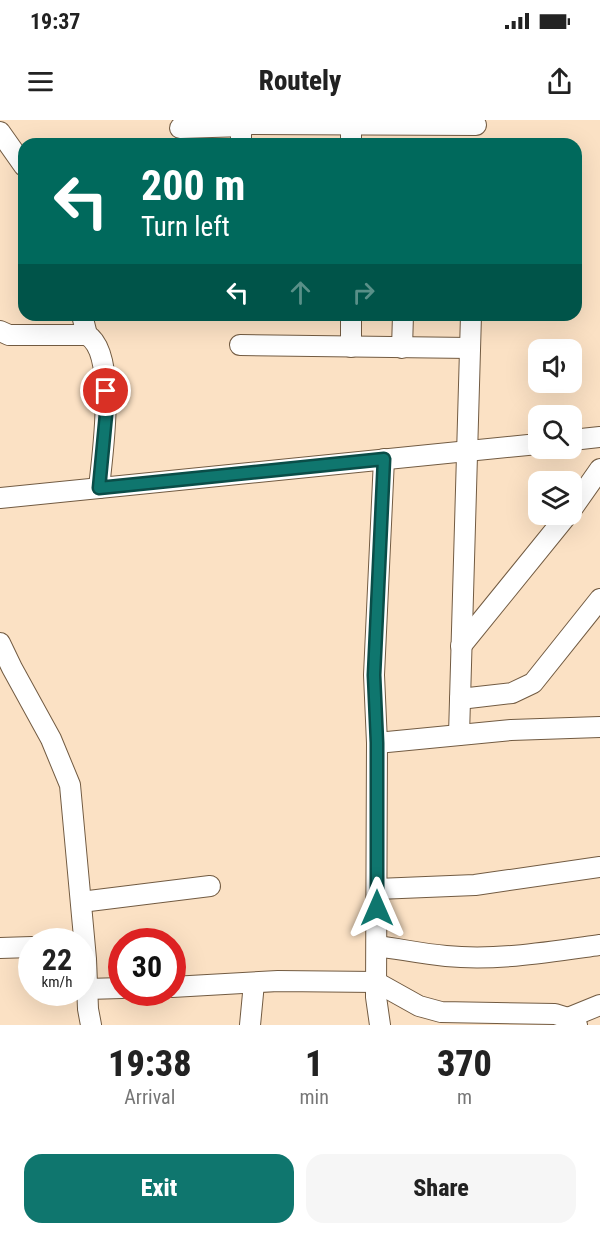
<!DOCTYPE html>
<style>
:root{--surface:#fff;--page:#f6f6f6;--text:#222;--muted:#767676;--accent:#0f766e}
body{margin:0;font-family:"Roboto Condensed",sans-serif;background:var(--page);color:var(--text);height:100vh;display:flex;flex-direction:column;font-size:22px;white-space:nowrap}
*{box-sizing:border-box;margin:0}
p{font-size:20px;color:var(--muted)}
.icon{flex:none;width:33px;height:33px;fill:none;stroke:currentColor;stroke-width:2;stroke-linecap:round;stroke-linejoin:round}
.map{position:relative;height:905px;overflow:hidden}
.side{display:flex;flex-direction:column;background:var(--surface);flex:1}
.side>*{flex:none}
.hud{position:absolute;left:18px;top:18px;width:564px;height:183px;border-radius:18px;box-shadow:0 6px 24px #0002;background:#00695c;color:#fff;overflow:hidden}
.buttons{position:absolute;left:528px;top:219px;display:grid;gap:12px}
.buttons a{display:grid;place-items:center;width:54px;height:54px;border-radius:12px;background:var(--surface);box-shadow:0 6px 24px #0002;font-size:30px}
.speed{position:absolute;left:18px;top:808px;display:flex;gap:12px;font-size:30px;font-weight:700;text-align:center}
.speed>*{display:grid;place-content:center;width:78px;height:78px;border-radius:50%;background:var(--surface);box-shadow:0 6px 24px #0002;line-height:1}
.speed small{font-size:15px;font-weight:400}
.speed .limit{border:9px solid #d22;background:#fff;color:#111}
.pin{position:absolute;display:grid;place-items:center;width:51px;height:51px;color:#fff;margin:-26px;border:3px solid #fff;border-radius:50%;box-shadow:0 2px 6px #0007}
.me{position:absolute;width:66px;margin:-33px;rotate:0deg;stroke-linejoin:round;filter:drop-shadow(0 0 4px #0008)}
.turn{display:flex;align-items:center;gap:21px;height:126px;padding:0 24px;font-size:27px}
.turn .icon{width:78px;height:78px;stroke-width:2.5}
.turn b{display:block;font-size:42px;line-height:51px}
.lanes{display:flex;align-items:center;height:57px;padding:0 24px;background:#0003;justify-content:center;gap:30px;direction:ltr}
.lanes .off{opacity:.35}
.eta{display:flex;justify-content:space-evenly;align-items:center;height:102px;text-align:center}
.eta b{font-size:36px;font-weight:800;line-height:42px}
.cta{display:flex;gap:12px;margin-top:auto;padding:12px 24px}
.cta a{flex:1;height:69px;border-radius:18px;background:var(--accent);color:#fff;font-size:24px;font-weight:800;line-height:69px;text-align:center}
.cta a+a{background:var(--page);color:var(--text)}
.status{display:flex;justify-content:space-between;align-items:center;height:42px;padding:0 30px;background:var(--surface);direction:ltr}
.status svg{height:16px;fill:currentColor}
header{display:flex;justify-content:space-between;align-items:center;height:78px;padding:0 24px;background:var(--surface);font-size:27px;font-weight:800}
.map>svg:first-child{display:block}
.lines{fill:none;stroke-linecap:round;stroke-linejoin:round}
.minor-casing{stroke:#725b42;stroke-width:22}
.minor{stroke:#fff;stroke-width:20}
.route-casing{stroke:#0a4d48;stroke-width:15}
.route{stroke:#0f766e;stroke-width:10}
</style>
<div class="status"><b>19:37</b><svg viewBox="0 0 49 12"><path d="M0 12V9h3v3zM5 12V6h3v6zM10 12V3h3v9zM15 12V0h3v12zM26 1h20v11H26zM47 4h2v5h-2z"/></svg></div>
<header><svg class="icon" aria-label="menu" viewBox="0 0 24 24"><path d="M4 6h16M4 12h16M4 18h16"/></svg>Routely<svg class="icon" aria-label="share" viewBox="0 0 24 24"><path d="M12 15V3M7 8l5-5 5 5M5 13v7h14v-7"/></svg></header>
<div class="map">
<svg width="600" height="905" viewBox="0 0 600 905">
<rect width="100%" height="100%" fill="#fbe1c4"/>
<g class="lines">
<defs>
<g id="minor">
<polyline points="180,8 244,6"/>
<polyline points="0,12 24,46"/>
<polyline points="241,24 241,10 248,4 476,5"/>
<polyline points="351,24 351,5"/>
<polyline points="82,195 87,215"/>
<polyline points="351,195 351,227"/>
<path d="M0,211L9,215H87C118,233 102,336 99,368"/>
<polyline points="240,225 470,228"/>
<polyline points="402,228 403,195"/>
<polyline points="572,320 600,317"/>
<polyline points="0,378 538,324"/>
<polyline points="572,389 600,349"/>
<polyline points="0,523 12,548 51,619 70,665 86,839 88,889 91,905"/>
<polyline points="461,526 568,394"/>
<polyline points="460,579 512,573 533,563 600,479"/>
<polyline points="459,615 471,195"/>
<polyline points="377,623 511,610 600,607"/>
<polyline points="377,769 475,765 600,747"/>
<polyline points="81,782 210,766"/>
<path d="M377,826C400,829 423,834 446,836C497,841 550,832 600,825"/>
<polyline points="0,828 32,827"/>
<polyline points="172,867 278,861 376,862 419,886 441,892 555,894 568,898 577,905"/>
<polyline points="87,869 122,868"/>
<polyline points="568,898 600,885"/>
<polyline points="250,905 254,863"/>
<polyline points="380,905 376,877 377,623 374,555 384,339"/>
</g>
</defs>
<use href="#minor" class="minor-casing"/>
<use href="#minor" class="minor"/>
</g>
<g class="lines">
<defs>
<polyline id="route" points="106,271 107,284 99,368 384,339 374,555 377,623 377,788"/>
</defs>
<use href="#route" class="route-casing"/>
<use href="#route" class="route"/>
</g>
</svg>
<div class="buttons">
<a><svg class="icon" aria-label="sound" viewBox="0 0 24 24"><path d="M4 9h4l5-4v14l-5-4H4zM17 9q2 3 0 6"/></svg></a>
<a><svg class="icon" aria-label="search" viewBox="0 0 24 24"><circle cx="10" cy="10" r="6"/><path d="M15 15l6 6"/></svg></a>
<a><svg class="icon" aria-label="layers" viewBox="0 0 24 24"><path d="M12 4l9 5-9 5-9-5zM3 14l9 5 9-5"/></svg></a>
</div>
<div class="speed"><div>22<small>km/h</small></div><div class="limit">30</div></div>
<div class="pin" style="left:106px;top:271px;background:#d93025"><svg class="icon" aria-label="arrive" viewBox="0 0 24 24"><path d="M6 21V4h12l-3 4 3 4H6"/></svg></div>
<svg class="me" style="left:377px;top:788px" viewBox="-20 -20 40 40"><path d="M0-17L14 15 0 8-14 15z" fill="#0f766e" stroke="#fff" stroke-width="4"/></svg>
<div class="hud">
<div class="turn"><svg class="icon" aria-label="left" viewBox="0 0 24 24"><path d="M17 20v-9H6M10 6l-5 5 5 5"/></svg><div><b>200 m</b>Turn left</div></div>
<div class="lanes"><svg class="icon" aria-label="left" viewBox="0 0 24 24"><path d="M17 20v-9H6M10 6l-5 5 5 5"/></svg><svg class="icon off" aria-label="ahead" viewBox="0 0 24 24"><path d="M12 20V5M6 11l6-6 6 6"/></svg><svg class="icon off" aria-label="right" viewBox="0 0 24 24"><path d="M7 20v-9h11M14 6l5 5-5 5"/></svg></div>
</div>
</div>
<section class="side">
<div class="eta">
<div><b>19:38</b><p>Arrival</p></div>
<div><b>1</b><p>min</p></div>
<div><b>370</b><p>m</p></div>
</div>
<div class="cta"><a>Exit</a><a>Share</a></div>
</section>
